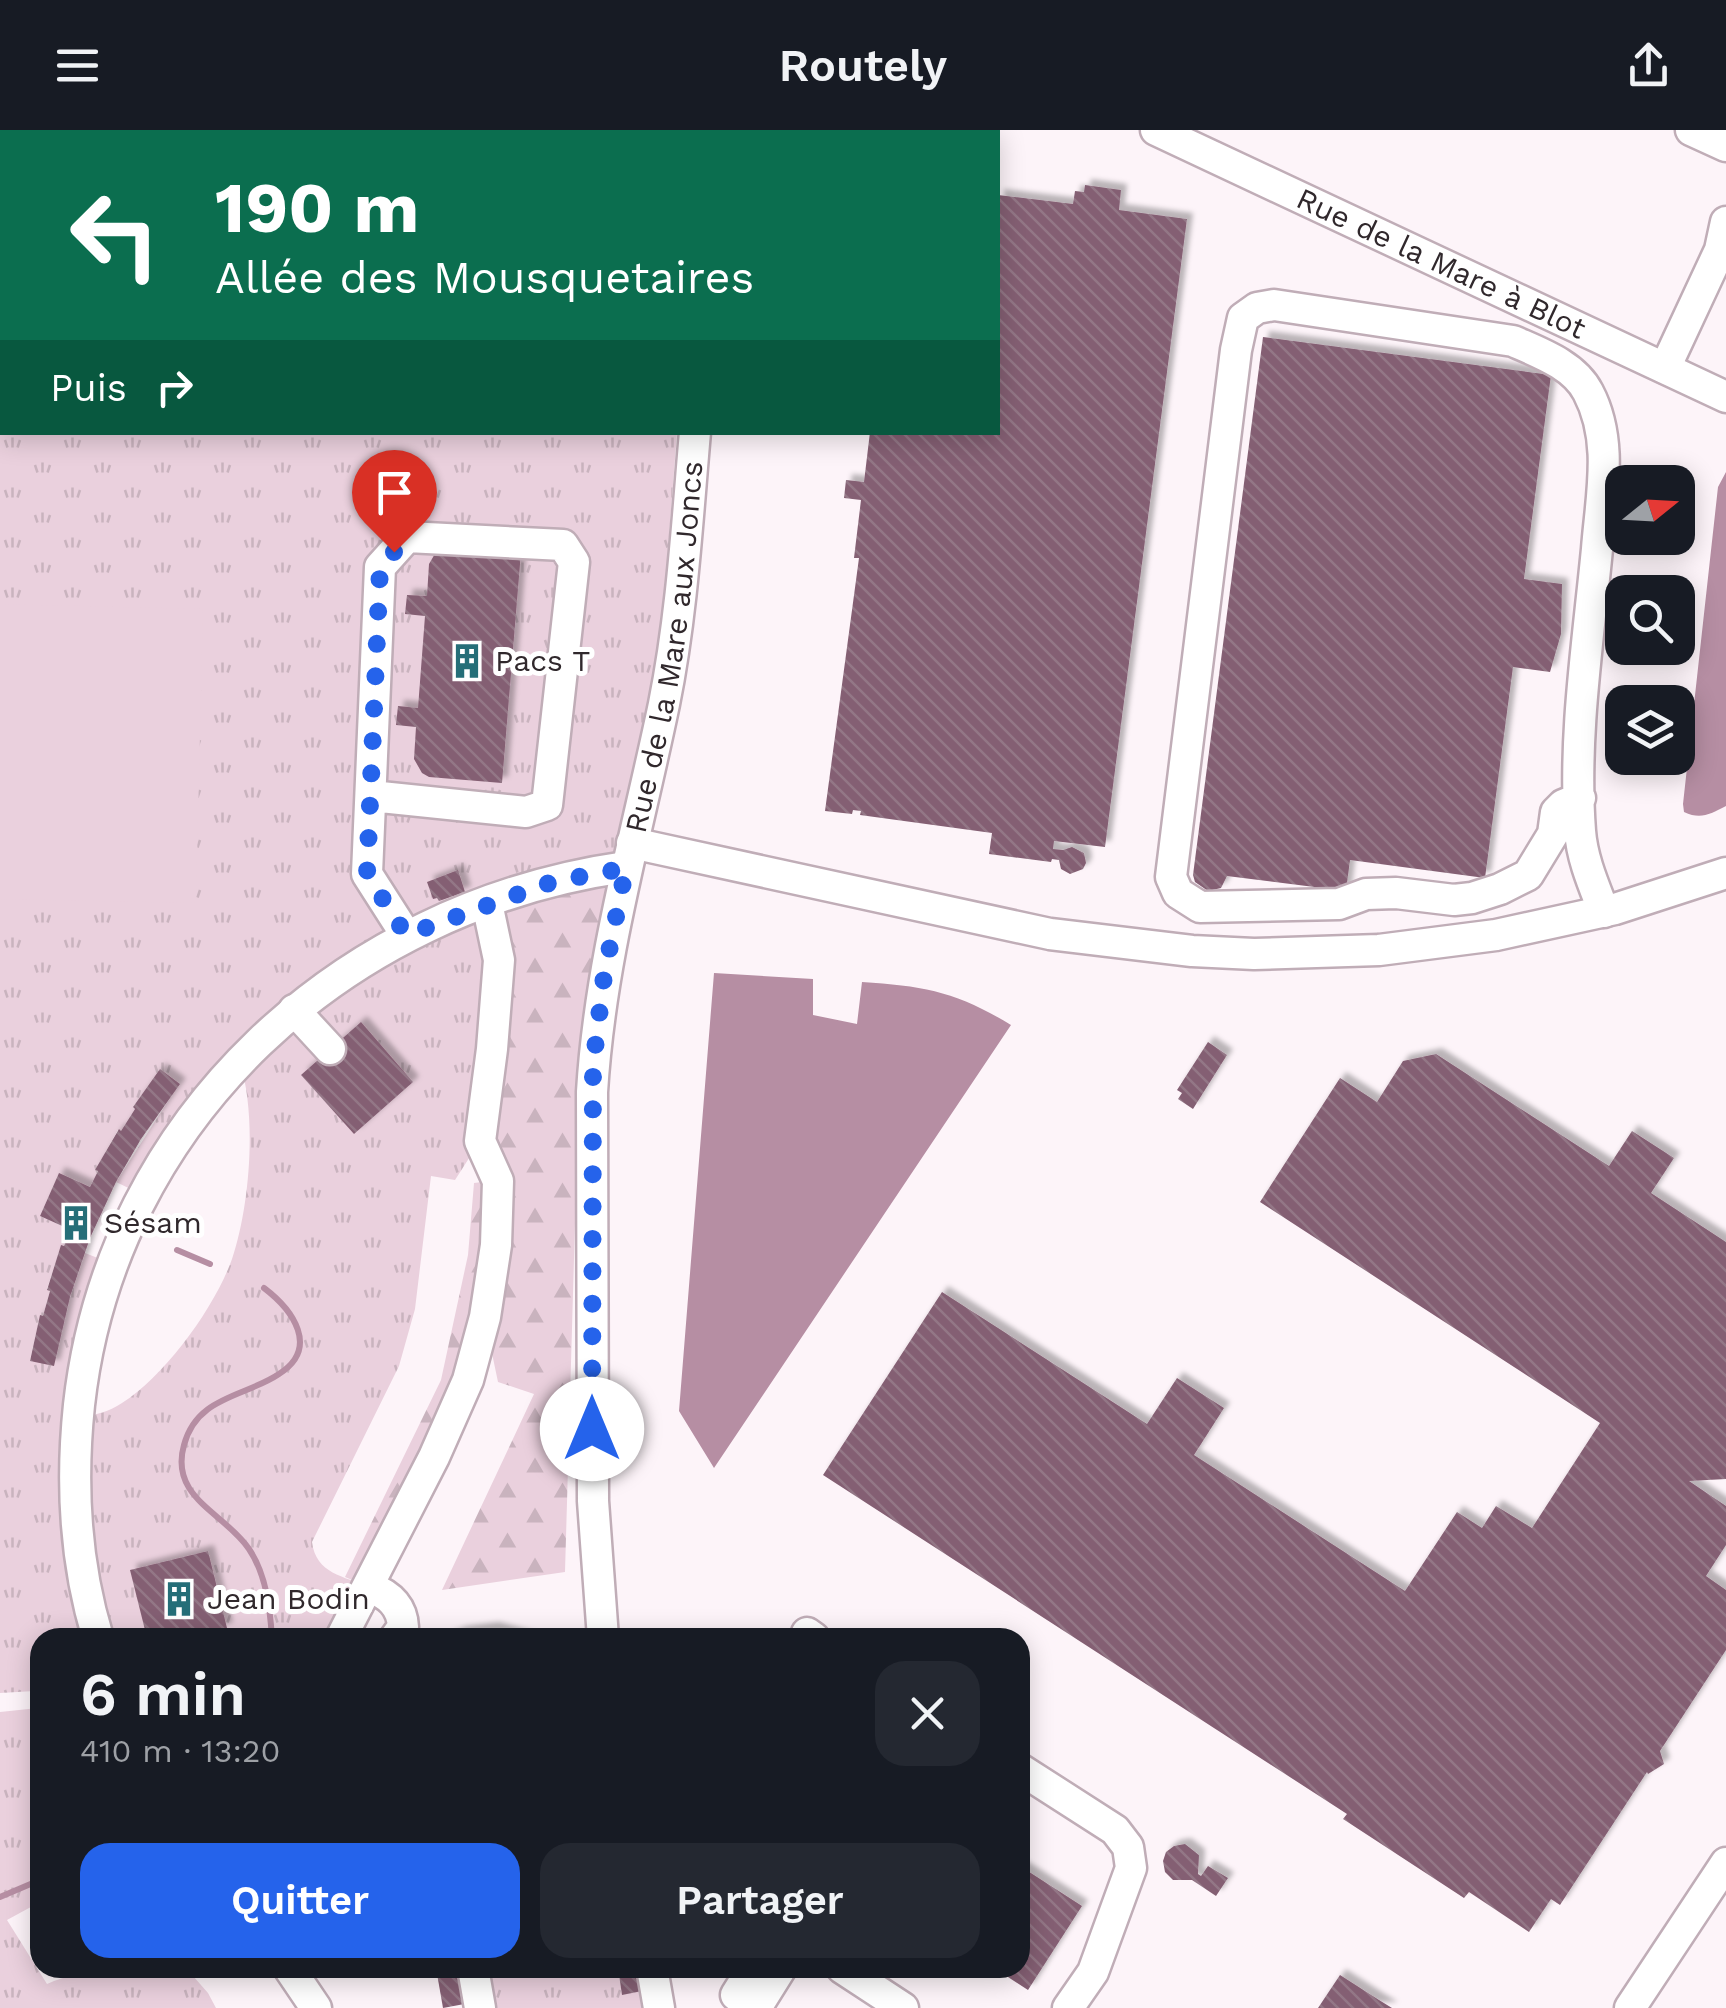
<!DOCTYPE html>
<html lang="fr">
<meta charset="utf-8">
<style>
:root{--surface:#171b24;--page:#242831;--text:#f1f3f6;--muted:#9ea1a6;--accent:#2563eb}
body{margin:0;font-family:"Work Sans",sans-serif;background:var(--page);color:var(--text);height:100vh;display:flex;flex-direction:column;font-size:38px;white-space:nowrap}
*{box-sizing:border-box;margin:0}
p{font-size:32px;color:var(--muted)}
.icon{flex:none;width:55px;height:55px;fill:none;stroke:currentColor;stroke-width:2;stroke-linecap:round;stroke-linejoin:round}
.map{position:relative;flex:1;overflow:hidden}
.side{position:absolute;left:30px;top:1498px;width:1000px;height:350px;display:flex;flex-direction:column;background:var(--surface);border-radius:30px;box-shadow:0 5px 25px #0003}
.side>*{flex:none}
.guide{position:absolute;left:0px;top:0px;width:1000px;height:305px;box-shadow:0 5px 25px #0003;background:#0b6e4f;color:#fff;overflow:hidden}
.needle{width:65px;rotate:72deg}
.controls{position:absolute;left:1605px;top:335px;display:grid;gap:20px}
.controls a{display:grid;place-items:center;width:90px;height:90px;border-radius:20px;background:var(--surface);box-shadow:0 5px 25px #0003;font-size:50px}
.pin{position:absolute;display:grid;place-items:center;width:85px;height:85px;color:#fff;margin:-102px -42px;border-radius:50% 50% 50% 0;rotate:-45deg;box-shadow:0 0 10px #0007}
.pin .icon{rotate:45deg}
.me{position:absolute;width:110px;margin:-55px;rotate:0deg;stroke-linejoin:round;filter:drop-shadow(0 0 8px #0008)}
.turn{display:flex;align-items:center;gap:35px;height:210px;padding:0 50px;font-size:45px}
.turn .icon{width:130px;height:130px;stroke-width:2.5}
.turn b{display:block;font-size:70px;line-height:85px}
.then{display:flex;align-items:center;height:95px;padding:0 50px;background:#0003;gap:20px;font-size:38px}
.round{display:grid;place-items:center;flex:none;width:105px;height:105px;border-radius:30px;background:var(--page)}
.overview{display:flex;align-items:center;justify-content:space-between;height:170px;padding:0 50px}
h1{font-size:60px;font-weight:600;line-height:75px}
.primary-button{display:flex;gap:20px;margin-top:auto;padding:20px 50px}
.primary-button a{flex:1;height:115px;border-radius:30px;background:var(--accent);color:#fff;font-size:40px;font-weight:600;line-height:115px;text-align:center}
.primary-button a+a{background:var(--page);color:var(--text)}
header{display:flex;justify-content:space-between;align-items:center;height:130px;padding:0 50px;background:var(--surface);font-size:45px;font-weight:600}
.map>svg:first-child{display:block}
.grass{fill:url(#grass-tufts);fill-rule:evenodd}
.forest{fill:url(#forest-firs)}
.park{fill:#ead0dd}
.water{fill:#b68ea3}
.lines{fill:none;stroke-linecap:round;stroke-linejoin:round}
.stream{stroke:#b68ea3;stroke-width:6}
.building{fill:url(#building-back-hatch);filter:url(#shadow)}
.minor-casing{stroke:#c0adb7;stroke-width:35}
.minor{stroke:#fff;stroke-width:30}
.route{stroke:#2563eb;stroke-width:18;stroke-dasharray:0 32.4}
.labels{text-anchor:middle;stroke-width:10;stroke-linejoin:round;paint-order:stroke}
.street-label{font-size:30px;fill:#30282c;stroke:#fff}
.poi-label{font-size:30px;fill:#30282c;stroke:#fff;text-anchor:start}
</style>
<header><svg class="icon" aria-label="menu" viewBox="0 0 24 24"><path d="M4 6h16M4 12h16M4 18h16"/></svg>Routely<svg class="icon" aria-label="share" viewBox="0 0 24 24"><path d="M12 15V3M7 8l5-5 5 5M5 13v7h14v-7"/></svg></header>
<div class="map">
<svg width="1726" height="1878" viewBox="0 0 1726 1878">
<defs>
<pattern id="grass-tufts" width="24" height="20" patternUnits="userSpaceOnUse" patternTransform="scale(2.5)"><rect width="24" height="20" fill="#ead0dd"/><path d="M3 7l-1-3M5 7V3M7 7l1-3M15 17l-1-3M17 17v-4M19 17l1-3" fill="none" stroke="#c9b3be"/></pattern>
<pattern id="forest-firs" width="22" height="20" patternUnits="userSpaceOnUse" patternTransform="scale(2.5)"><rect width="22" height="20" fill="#ead0dd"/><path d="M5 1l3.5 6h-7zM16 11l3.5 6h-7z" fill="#c9b3be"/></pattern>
<pattern id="building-back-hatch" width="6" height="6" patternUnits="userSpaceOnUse" patternTransform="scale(2.5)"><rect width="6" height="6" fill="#845f73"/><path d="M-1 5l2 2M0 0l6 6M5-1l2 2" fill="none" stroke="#937786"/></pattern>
<filter id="shadow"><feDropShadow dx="6" dy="-6" stdDeviation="2.5" flood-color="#0004"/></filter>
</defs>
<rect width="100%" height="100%" fill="#fdf4f9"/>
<g class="grass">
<path d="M0,154L2,302L677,303L666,445L651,569L612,739L480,1011L455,1050L431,1046L415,1179L399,1236L312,1412C316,1444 344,1446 369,1457L341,1507L40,1508V1772L7,1790L47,1854C74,1843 93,1839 121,1844L124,1838H186L208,1863L216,1878H0V1582L38,1578L35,1561L0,1563ZM240,933C257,986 250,1076 232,1129C215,1177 165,1246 122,1273C109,1282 94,1285 79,1288L113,1134L85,1123L70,1167L30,1230L40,1186H43L50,1161L47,1159L61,1116H64L71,1100L40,1086L59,1044L90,1057L98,1041L96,1039L118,1000L121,1001L135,979L133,977L160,940L179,954L116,1052L143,1065Z"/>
<polygon points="488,1838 618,1838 622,1864 642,1861 645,1878 495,1878"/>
</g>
<polygon class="forest" points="612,739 580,920 565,1442 442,1460 534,1264 498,1252 485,1190 369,1457 345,1447 441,1250 468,1125 474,1053 498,1050 480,1011 487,773"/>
<polygon class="park" points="0,474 203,479 196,773 0,769"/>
<g class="water">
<path d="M1726,342V676C1710,684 1701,690 1684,682L1683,674L1718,357Z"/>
<path d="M714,843L813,849V885L857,894L862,852C925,856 957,862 1011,895L714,1338L679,1281Z"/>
</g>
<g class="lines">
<g class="stream">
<polyline points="177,1120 210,1134"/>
<path d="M264,1158C293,1180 320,1218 279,1244C245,1267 197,1266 184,1315C169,1368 225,1383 249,1419C266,1444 270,1478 272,1508"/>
<polyline points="0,1767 40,1750"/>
</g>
</g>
<g class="building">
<polygon points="1085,55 1121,60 1119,80 1187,89 1105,717 1054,711 1053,719 1063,720 1072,717 1084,723 1086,733 1083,739 1070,744 1061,739 1059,730 1052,729 1051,732 989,724 992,703 860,685 861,681 853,680 852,684 825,681 859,428 854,428 861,370 844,368 846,350 864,352 870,302 998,302 998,65 1073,74 1075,61 1084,62"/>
<polygon points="1263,207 1551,245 1524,449 1562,454 1561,504 1550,542 1513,537 1485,748 1350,730 1346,761 1227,746 1221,758 1208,761 1195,752 1193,745"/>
<polygon points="436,422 521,422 502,653 429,647 422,643 414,629 416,597 396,595 398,576 418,578 425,486 405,484 407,465 427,466 429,434"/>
<polygon points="458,740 465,762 439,771 437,768 433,769 427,752"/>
<polygon points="361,892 413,952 354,1004 301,945"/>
<polygon points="1208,912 1227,925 1193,979 1178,969 1182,963 1177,960"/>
<polygon points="1436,924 1609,1036 1632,1001 1674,1028 1651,1063 1726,1112 1726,1349 1689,1351 1726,1376 1726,1415 1706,1446 1726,1460 1726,1520 1660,1621 1664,1634 1648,1644 1647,1642 1560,1775 1551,1769 1529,1802 1469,1762 1464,1768 1343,1689 1347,1684 823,1345 942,1162 1147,1294 1177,1248 1224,1278 1194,1325 1405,1461 1457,1382 1482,1398 1496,1376 1532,1398 1600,1293 1260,1072 1340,948 1377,972 1403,931"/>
<polygon points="160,939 180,954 141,1009 116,1052 90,1108 70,1167 54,1236 30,1231 40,1185 43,1186 50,1161 47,1160 61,1115 64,1116 71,1100 40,1086 59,1043 90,1057 98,1041 95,1040 119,999 121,1001 135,979 133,977"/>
<polygon points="208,1421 227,1498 189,1508 147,1508 130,1440"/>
<polygon points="493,1498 531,1508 446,1507 461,1502"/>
<polygon points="1185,1714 1199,1725 1198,1744 1201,1746 1208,1736 1228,1748 1216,1766 1192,1750 1173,1750 1165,1742 1163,1731 1166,1722 1174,1716"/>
<polygon points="1020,1736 1082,1776 1028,1860 994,1838 1020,1838"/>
<polygon points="436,1838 469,1838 475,1872 443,1878"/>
<polygon points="618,1838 638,1838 642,1861 622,1865"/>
<polygon points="1340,1845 1379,1870 1392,1878 1318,1878"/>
</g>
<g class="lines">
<defs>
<g id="minor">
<path id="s1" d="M1156,0L1726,267"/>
<polyline points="1691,0 1726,16"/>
<polyline points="113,2 114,0"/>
<polyline points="727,2 727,0"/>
<polyline points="0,123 2,123"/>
<polyline points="1665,238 1720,120 1726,92"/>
<polyline points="371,666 526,682 547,675 574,432 563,415 407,407 380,437 367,744 406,805"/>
<path d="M1580,668L1563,675L1556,682L1553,704L1528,745L1500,759L1472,768L1454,770L1396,763L1366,764L1339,774L1200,777L1178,763L1171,747L1236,220L1243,188L1257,178L1274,175L1513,211C1540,223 1574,235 1588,262C1614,311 1601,366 1597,419C1588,512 1573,608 1580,701C1582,729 1594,756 1604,782"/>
<polyline points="632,713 1050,804 1192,821 1254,824 1379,820 1496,805 1615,779 1726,743"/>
<polyline points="294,880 330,919"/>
<path d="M369,1457C388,1464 402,1475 403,1497L395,1508"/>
<polyline points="807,1503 814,1508"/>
<path d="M98,1508C75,1433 71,1352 79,1275C111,987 344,777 625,737"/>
<polyline points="341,1508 434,1327 468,1250 485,1187 496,1115 498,1051 480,1011 492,919 499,830 487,773"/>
<path id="s2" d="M603,1508L593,1371L592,962C600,829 637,704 664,574C682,485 687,393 695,302"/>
<polyline points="1020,1639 1115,1700 1128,1717 1131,1738 1093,1842 1068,1878"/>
<polyline points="289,1838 316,1878"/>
<polyline points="473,1838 480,1878"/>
<polyline points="652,1838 659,1878"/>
<polyline points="842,1838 903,1878"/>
<polyline points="736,1865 753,1838"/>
<polyline points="756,1878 781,1838"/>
<polyline points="1630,1878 1726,1733"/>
</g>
</defs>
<use href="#minor" class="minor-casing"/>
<use href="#minor" class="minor"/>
</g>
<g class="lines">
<polyline class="route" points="394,422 380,438 367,744 406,805 552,752 626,738 604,846 593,935 592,1299"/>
</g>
<defs>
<symbol id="building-bare" viewBox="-9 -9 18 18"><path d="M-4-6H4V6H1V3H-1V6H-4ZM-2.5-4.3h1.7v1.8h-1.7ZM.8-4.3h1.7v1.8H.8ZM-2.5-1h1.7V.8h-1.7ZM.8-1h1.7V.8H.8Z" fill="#256e78" stroke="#fff" stroke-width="2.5" paint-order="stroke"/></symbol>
</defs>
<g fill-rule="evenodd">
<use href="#building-bare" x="442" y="506" width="50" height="50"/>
<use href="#building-bare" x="51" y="1068" width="50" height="50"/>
<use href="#building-bare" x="154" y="1444" width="50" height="50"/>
</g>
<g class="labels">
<g class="street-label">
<text dy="10" stroke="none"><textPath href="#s1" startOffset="315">Rue de la Mare à Blot</textPath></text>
<text dy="10" stroke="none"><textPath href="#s2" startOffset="998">Rue de la Mare aux Joncs</textPath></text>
</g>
<g class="poi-label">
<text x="495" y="541">Pacs T</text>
<text x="104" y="1103">Sésam</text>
<text x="207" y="1479">Jean Bodin</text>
</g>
</g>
</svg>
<div class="controls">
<a><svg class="needle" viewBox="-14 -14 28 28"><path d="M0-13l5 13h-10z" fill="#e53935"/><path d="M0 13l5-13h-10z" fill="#9ea1a6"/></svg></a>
<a><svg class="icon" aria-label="search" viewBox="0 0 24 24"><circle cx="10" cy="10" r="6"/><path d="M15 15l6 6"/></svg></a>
<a><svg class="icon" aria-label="layers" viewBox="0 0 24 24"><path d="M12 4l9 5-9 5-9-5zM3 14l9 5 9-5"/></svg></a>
</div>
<div class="pin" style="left:394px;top:422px;background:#d93025"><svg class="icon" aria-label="arrive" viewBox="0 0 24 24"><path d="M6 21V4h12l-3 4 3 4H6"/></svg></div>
<svg class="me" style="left:592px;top:1299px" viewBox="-20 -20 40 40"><circle r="19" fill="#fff"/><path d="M0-13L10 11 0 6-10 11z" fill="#2563eb"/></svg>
<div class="guide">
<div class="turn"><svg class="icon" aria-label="left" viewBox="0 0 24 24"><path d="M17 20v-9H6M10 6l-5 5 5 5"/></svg><div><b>190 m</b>Allée des Mousquetaires</div></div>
<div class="then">Puis<svg class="icon" aria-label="right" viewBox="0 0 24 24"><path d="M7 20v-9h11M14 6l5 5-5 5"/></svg></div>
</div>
<section class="side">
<div class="overview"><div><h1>6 min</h1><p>410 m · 13:20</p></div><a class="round"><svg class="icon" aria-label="close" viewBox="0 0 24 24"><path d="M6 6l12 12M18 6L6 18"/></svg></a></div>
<div class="primary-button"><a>Quitter</a><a>Partager</a></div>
</section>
</div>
